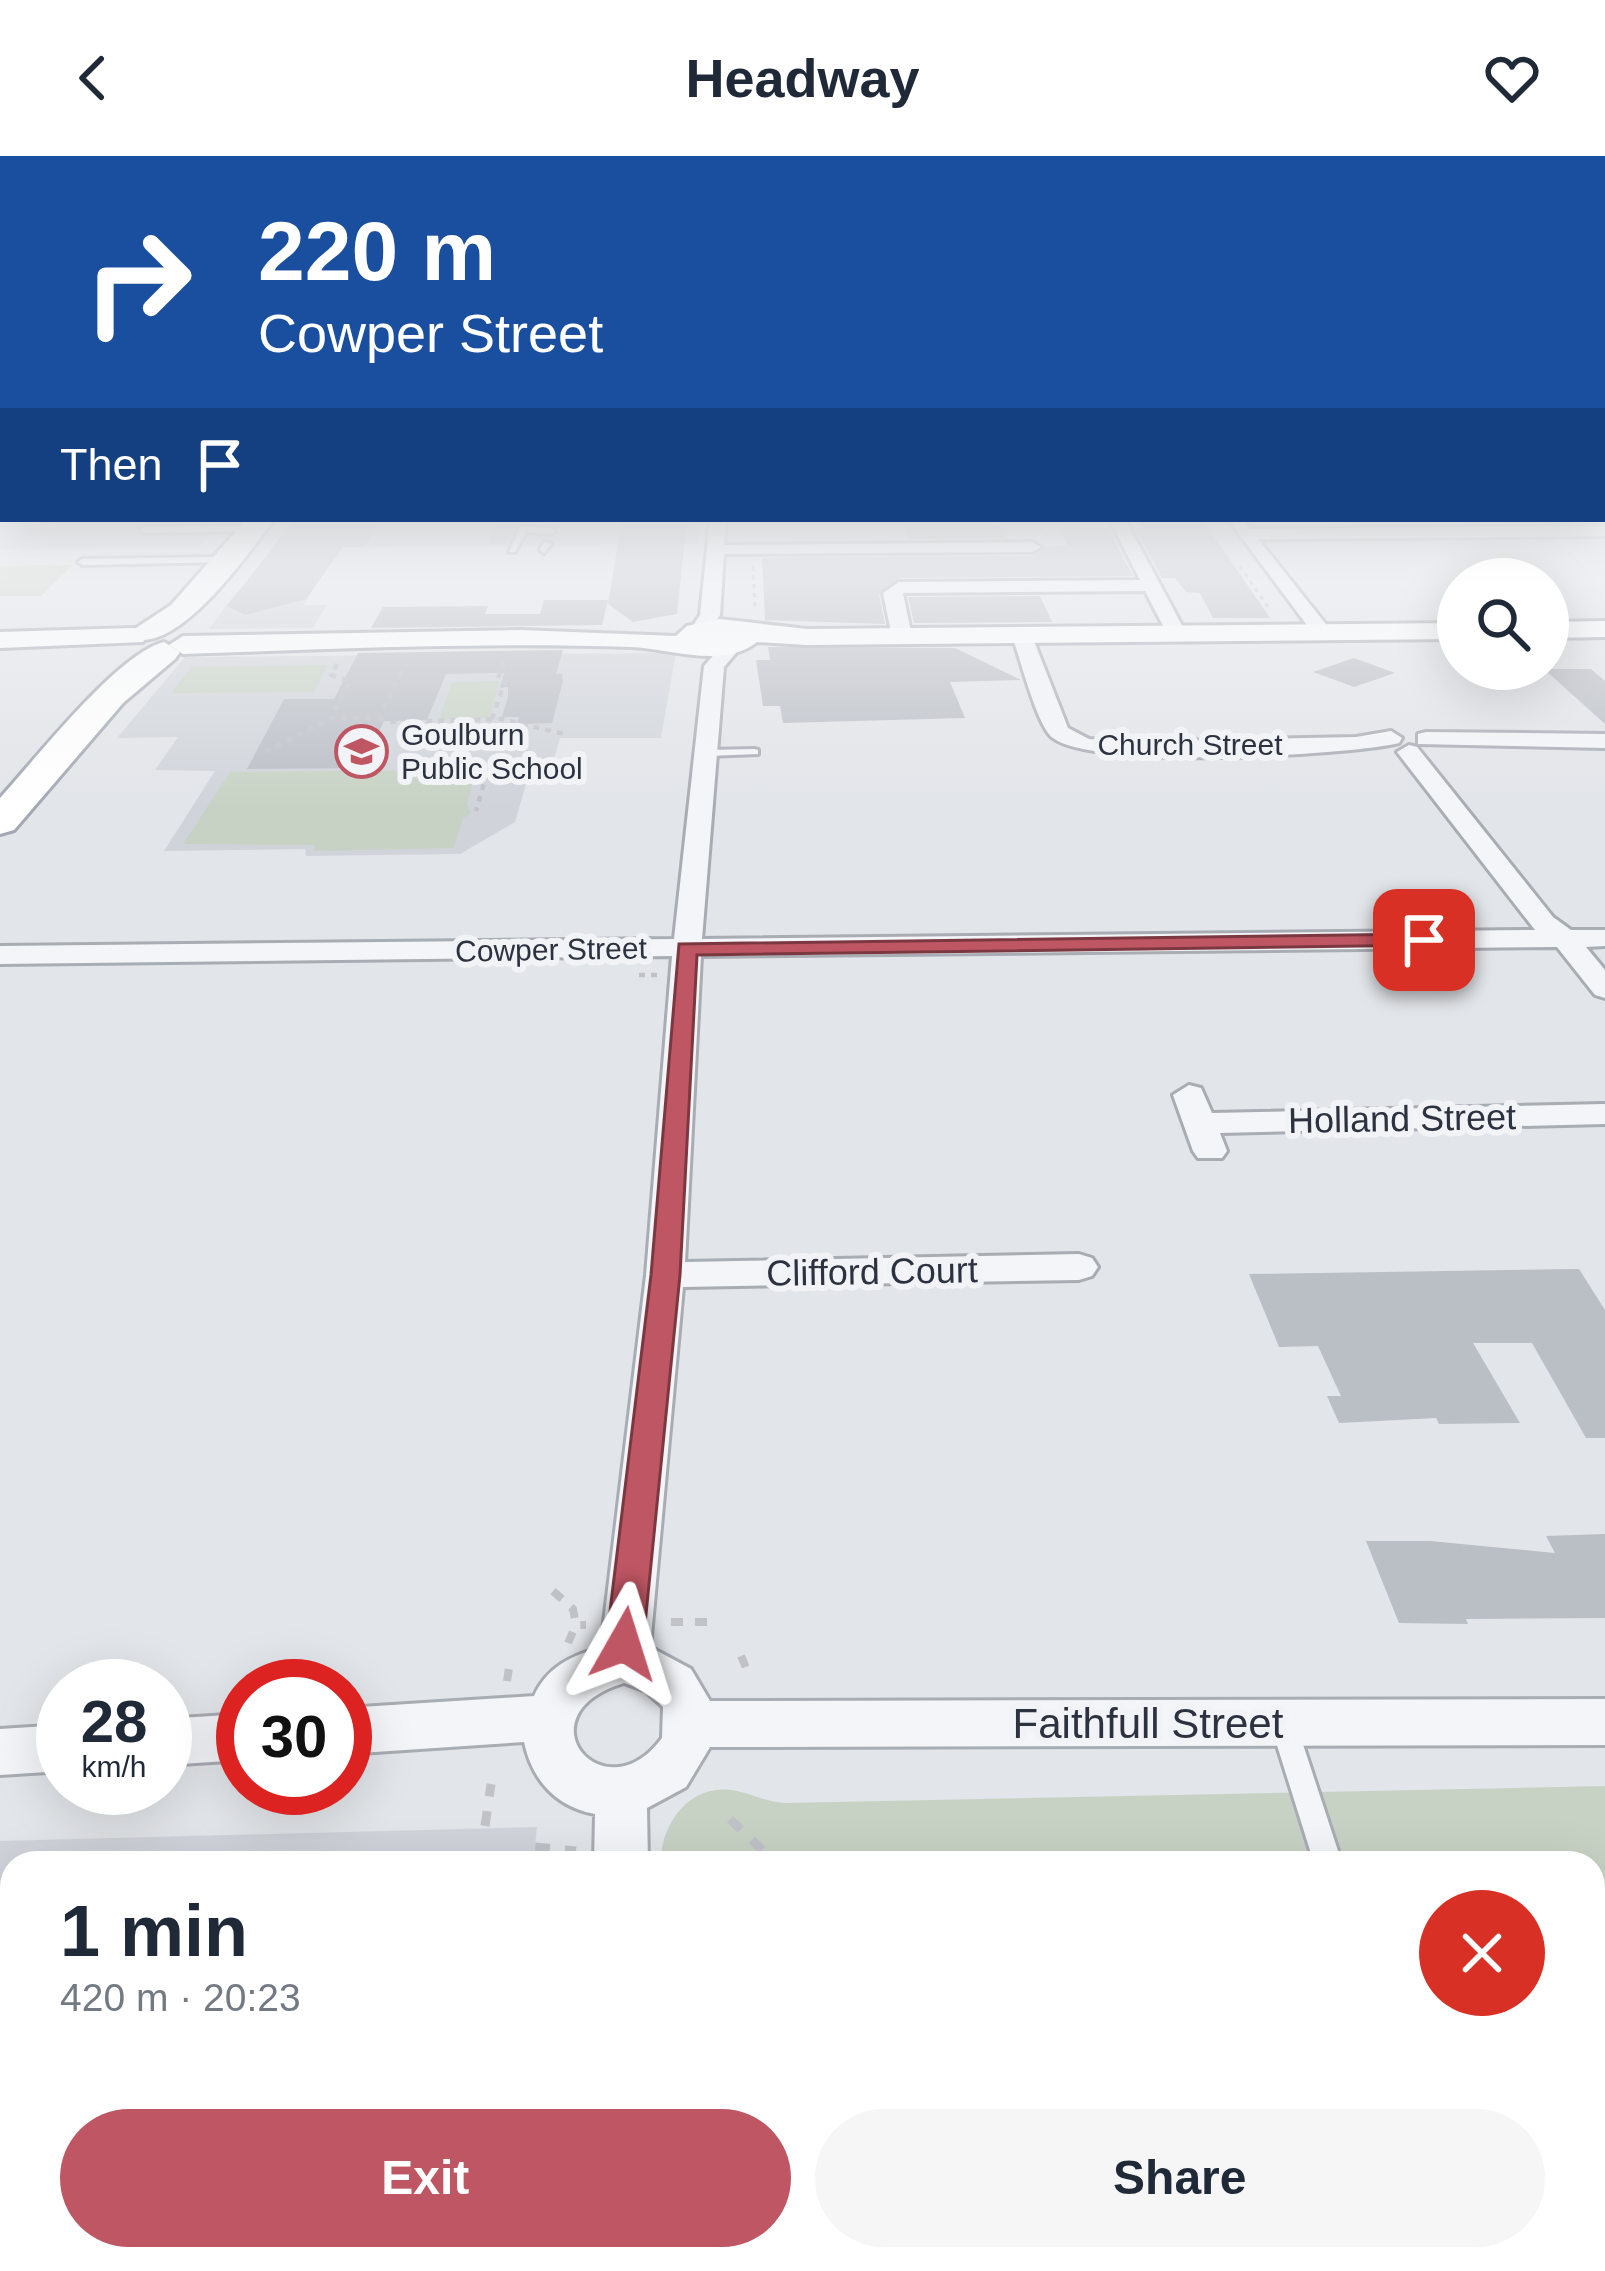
<!DOCTYPE html>
<meta charset="utf-8">
<style>
:root{--surface:#fff;--page:#f6f6f7;--text:#1f2937;--muted:#747a83;--accent:#bf5663}
body{margin:0;font-family:Arial,sans-serif;background:var(--page);color:var(--text);height:100vh;display:flex;flex-direction:column;font-size:45px;white-space:nowrap}
*{box-sizing:border-box;margin:0}
p{font-size:39px;color:var(--muted)}
.icon{flex:none;width:66px;height:66px;fill:none;stroke:currentColor;stroke-width:2;stroke-linecap:round;stroke-linejoin:round}
.map{position:relative;flex:1;overflow:hidden}
.side{position:absolute;left:0px;top:1695px;width:1605px;height:420px;display:flex;flex-direction:column;background:var(--surface);border-radius:36px 36px 0 0;box-shadow:0 12px 48px #0002}
.side>*{flex:none}
.top-card{position:absolute;left:0px;top:0px;width:1605px;height:366px;box-shadow:0 12px 48px #0002;background:#1a4fa0;color:#fff;overflow:hidden}
.tools{position:absolute;left:1437px;top:402px;display:grid;gap:24px}
.tools a{display:grid;place-items:center;width:132px;height:132px;border-radius:50%;background:var(--surface);box-shadow:0 12px 48px #0002;font-size:60px}
.speed{position:absolute;left:36px;top:1503px;display:flex;gap:24px;font-size:60px;font-weight:700;text-align:center}
.speed>*{display:grid;place-content:center;width:156px;height:156px;border-radius:50%;background:var(--surface);box-shadow:0 12px 48px #0002;line-height:1}
.speed small{font-size:30px;font-weight:400}
.speed .limit{border:18px solid #d22;background:#fff;color:#111}
.pin{position:absolute;display:grid;place-items:center;width:102px;height:102px;color:#fff;margin:-51px;border-radius:24px;box-shadow:0 6px 18px #0006}
.me{position:absolute;width:132px;margin:-66px;rotate:6deg;stroke-linejoin:round;filter:drop-shadow(0 0 9px #0008)}
.turn{display:flex;align-items:center;gap:42px;height:252px;padding:0 60px;font-size:54px}
.turn .icon{width:156px;height:156px;stroke-width:2.5}
.turn b{display:block;font-size:84px;line-height:102px}
.then{display:flex;align-items:center;height:114px;padding:0 60px;background:#0003;gap:24px;font-size:45px}
.round{display:grid;place-items:center;flex:none;width:126px;height:126px;border-radius:63px;background:var(--page)}
.headline{display:flex;align-items:center;justify-content:space-between;height:204px;padding:0 60px}
h1{font-size:72px;font-weight:800;line-height:90px}
.primary-button{display:flex;gap:24px;margin-top:auto;padding:24px 60px}
.primary-button a{flex:1;height:138px;border-radius:72px;background:var(--accent);color:#fff;font-size:48px;font-weight:800;line-height:138px;text-align:center}
.primary-button a+a{background:var(--page);color:var(--text)}
header{display:flex;justify-content:space-between;align-items:center;height:156px;padding:0 60px;background:var(--surface);font-size:54px;font-weight:800}
.map>svg:first-child{display:block}
.built{fill:#d0d4da}
.green{fill:#c7d2c4}
.building{fill:#babec5}
.lines{fill:none;stroke-linecap:round;stroke-linejoin:round}
.service-casing{stroke:#a8acb3;stroke-width:6}
.minor-casing{stroke:#a8acb3;stroke-width:6}
.secondary-casing{stroke:#a8acb3;stroke-width:6}
.primary-casing{stroke:#a3a9b3;stroke-width:6}
.path-far3{stroke:#c0c2c8;stroke-width:3;stroke-dasharray:4.5 4.5;stroke-linecap:butt}
.path-far2{stroke:#c0c2c8;stroke-width:4.5;stroke-dasharray:6 6;stroke-linecap:butt}
.path-far1{stroke:#c0c2c8;stroke-width:8;stroke-dasharray:12 12;stroke-linecap:butt}
.path{stroke:#c0c2c8;stroke-width:9;stroke-dasharray:15 15;stroke-linecap:butt}
.service{fill:#f4f5f8;fill-rule:evenodd}
.minor{fill:#f4f5f8;fill-rule:evenodd}
.secondary{fill:#fff;fill-rule:evenodd}
.primary{fill:#fff;fill-rule:evenodd}
.route{fill:#bf5663;stroke:#7c3840;stroke-width:3}
.labels{text-anchor:middle;stroke-width:12;stroke-linejoin:round;paint-order:stroke}
.far-poi-label{font-size:30px;fill:#2c323f;stroke:#f2f3f6;text-anchor:start}
.far-street-label{font-size:30px;fill:#2c323f;stroke:#f2f3f6}
.street-label{font-size:36px;fill:#2c323f;stroke:#f2f3f6}
.near-street-label{font-size:42px;fill:#2c323f;stroke:#f2f3f6}
</style>
<header><svg class="icon" aria-label="back" viewBox="0 0 24 24"><path d="M15 5l-7 7 7 7"/></svg>Headway<svg class="icon" aria-label="heart" viewBox="0 0 24 24"><path d="M12 20l-8-8c-3-5 5-10 8-4 3-6 11-1 8 4z"/></svg></header>
<div class="map">
<svg width="1605" height="2115" viewBox="0 0 1605 2115">
<rect width="100%" height="100%" fill="#e2e5e9"/>
<g class="built">
<polygon points="0,355 3,363 227,363 199,392 0,393"/>
<polygon points="295,363 698,363 697,388 272,392"/>
<polygon points="236,436 311,436 304,449 327,449 313,472 209,473"/>
<polygon points="676,497 661,582 560,582 552,610 531,611 515,666 460,698 306,700 305,693 164,695 215,615 155,614 178,581 117,582 185,501"/>
<polygon points="537,1671 533,1707 12,1707 12,2103 486,2103 485,2115 0,2115 0,1685"/>
</g>
<g class="green">
<polygon points="73,409 41,440 0,440 0,410"/>
<polygon points="328,509 314,536 171,537 191,511"/>
<polygon points="500,525 490,562 439,563 452,526"/>
<polygon points="476,614 467,648 471,658 463,662 454,692 314,695 315,689 183,688 230,616"/>
<path d="M1605,1630V2115H686V2103H1593V1707H661C660,1670 688,1629 730,1634C749,1636 765,1646 785,1647Z"/>
</g>
<g class="building">
<polygon points="295,363 380,363 365,391 343,391 306,443 245,459 227,450"/>
<polygon points="499,363 562,363 558,373 551,368 518,367 507,388 488,388"/>
<polygon points="622,363 687,363 677,458 633,466 608,448"/>
<polygon points="1169,363 1202,363 1270,462 1213,462 1200,437 1186,436 1175,422 1162,422 1135,372 1142,372 1137,366 1171,366"/>
<polygon points="1002,370 1006,382 909,383 906,371"/>
<polygon points="1058,371 1108,372 1133,420 899,422 879,438 885,468 765,464 762,402 1032,400 1045,391 1067,389"/>
<polygon points="1040,440 1052,466 914,467 908,441"/>
<polygon points="544,444 608,444 602,469 371,472 383,451 488,450 485,458 540,458"/>
<polygon points="768,491 955,492 1021,524 950,526 965,562 783,567 780,550 763,550 756,504 770,504"/>
<polygon points="563,494 556,518 562,518 563,525 552,567 517,568 519,561 502,561 508,541 508,531 500,532 504,517 446,518 427,564 384,565 362,612 247,613 284,543 334,543 358,497"/>
<polygon points="1354,502 1395,517 1354,531 1313,516"/>
<polygon points="1544,513 1591,513 1605,525 1605,568"/>
<polygon points="1579,1113 1605,1154 1605,1282 1586,1282 1532,1187 1473,1187 1520,1267 1439,1268 1436,1262 1339,1267 1327,1240 1341,1240 1318,1190 1279,1191 1249,1118"/>
<polygon points="1605,1378 1605,1462 1466,1463 1468,1468 1399,1467 1366,1385 1430,1385 1555,1397 1546,1380"/>
</g>
<g class="lines">
<defs>
<g id="service">
<polygon points="253,370 256,375 144,377 140,374 144,371"/>
<polygon points="520,371 551,372 555,375 551,378 526,376 515,396 509,396"/>
<polygon points="544,386 551,388 544,397 540,394"/>
<polygon points="224,401 227,406 82,409 78,406 82,403"/>
<polygon points="754,593 758,594 758,598 708,600 702,597 708,594"/>
<polygon points="1283,1556 1292,1559 1296,1567 1342,1707 1314,1707 1270,1567 1274,1559"/>
<polygon points="1440,2103 1472,2103 1476,2115 1444,2115"/>
</g>
<g id="minor">
<polygon points="710,363 726,363 724,389 1032,386 1041,391 1032,396 724,398 720,459 707,478 700,480 690,474 700,459"/>
<polygon points="1109,363 1125,363 1186,477 1183,481 1169,481 1145,435 903,437 912,481 902,487 892,481 883,437 899,426 1140,424"/>
<polygon points="1228,363 1242,363 1250,373 1605,370 1605,380 1258,383 1332,476 1322,482 1315,480"/>
<path d="M1022,474L1032,480L1068,572L1089,583L1122,586L1356,581L1391,575L1402,582L1399,587C1344,600 1093,613 1053,582C1037,571 1020,501 1012,480Z"/>
<path d="M724,487L741,491L724,511L702,783L1535,774L1397,596L1409,589L1417,591L1553,761L1571,774H1605V790L1586,791L1605,814V842L1595,839L1557,791L701,800L685,1106L1079,1098L1092,1102L1098,1111L1092,1120L1079,1124L683,1131L650,1491L691,1513L710,1545L1605,1543V1589L710,1591L686,1631L647,1652L648,1707H594L595,1658C556,1651 532,1624 524,1586L345,1598V1552L534,1540C547,1511 571,1500 601,1491L646,1119L672,800L0,808V790L674,783L704,510ZM624,1527L646,1535L663,1551L662,1582C604,1661 518,1559 624,1527Z"/>
<polygon points="1426,576 1605,578 1605,592 1418,588 1418,578"/>
<polygon points="1189,929 1201,932 1212,957 1605,948 1605,968 1220,977 1227,995 1222,1002 1198,1002 1193,995 1173,939"/>
<polygon points="243,1558 243,1604 165,1609 165,1563"/>
<polygon points="63,1569 63,1615 0,1619 0,1573"/>
<polygon points="566,2103 632,2103 631,2115 565,2115"/>
</g>
<g id="secondary">
<path d="M719,463L807,473L1458,467V483L807,489L757,486C723,513 672,493 632,491C483,486 332,493 183,498L169,489L183,480L520,474L676,480L687,470Z"/>
<polygon points="1605,465 1605,481 1548,482 1548,466"/>
<polygon points="133,472 143,474 147,480 143,486 0,492 0,476"/>
</g>
<g id="primary">
<path d="M247,363H274C249,397 181,494 135,483L130,476L171,449Z"/>
<path d="M164,486L180,496L175,503L123,547L14,674L0,678V642C35,604 117,498 164,486Z"/>
</g>
</defs>
<use href="#service" class="service-casing"/>
<use href="#minor" class="minor-casing"/>
<use href="#secondary" class="secondary-casing"/>
<use href="#primary" class="primary-casing"/>
<g class="path-far3">
<polyline points="1041,374 1040,364 1067,363"/>
<polyline points="753,410 755,455"/>
<polyline points="1240,410 1270,454"/>
<polyline points="503,509 505,503"/>
</g>
<g class="path-far2">
<polyline points="337,508 331,519 350,525 331,562 379,562 406,507"/>
<polyline points="498,522 504,506"/>
<polyline points="379,562 391,566 501,563 564,578"/>
<polyline points="492,563 506,522"/>
<polyline points="471,564 459,603 487,617 476,655"/>
<polyline points="265,596 330,563"/>
<polyline points="639,819 658,819"/>
</g>
<g class="path-far1">
<polyline points="553,1435 573,1453 576,1469"/>
<polyline points="671,1466 712,1466"/>
<polyline points="568,1487 576,1469 586,1469"/>
<polyline points="741,1500 747,1514"/>
<polyline points="507,1525 510,1505"/>
</g>
<g class="path">
<polyline points="730,1663 776,1707"/>
<polyline points="485,1670 491,1628"/>
<polyline points="535,1691 576,1695"/>
<polyline points="1206,2103 1219,2115"/>
</g>
<use href="#service" class="service"/>
<use href="#minor" class="minor"/>
<use href="#secondary" class="secondary"/>
<use href="#primary" class="primary"/>
</g>
<linearGradient id="sky" x2="0" y2="1"><stop stop-color="#8bb3da"/><stop offset="0.55" stop-color="#f2f3f5"/><stop offset="1" stop-color="#f2f3f5" stop-opacity="0"/></linearGradient>
<rect width="1605" height="651" fill="url(#sky)"/>
<polygon class="route" points="1424,778 1432,780 1432,789 697,799 680,1119 643,1488 637,1499 624,1504 611,1499 606,1488 651,1119 679,788"/>
<defs>
<symbol id="school-ring" viewBox="-11 -11 22 22"><circle r="9.5" fill="#f2f3f6" stroke="#bf5663" stroke-width="1.5"/><path d="M0-5L7-2L0 1L-7-2ZM-4 1L0 2.5L4 1V4Q0 6-4 4Z" fill="#bf5663"/></symbol>
</defs>
<g fill-rule="evenodd">
<use href="#school-ring" x="332" y="566" width="59" height="59"/>
</g>
<g class="labels">
<g class="far-poi-label">
<text x="401" y="589">Goulburn<tspan x="401" dy="34">Public School</tspan></text>
</g>
<g class="far-street-label">
<text x="1190" y="599">Church Street</text>
<text transform="translate(551 794) rotate(-1)" y="10">Cowper Street</text>
</g>
<g class="street-label">
<text transform="translate(1402 962) rotate(-1)" y="13">Holland Street</text>
<text transform="translate(872 1115) rotate(-1)" y="13">Clifford Court</text>
</g>
<g class="near-street-label">
<text x="1148" y="1582">Faithfull Street</text>
</g>
</g>
</svg>
<div class="tools">
<a><svg class="icon" aria-label="search" viewBox="0 0 24 24"><circle cx="10" cy="10" r="6"/><path d="M15 15l6 6"/></svg></a>
</div>
<div class="speed"><div>28<small>km/h</small></div><div class="limit">30</div></div>
<div class="pin" style="left:1424px;top:784px;background:#d93025"><svg class="icon" aria-label="arrive" viewBox="0 0 24 24"><path d="M6 21V4h12l-3 4 3 4H6"/></svg></div>
<svg class="me" style="left:624px;top:1488px" viewBox="-20 -20 40 40"><path d="M0-17L14 15 0 8-14 15z" fill="#bf5663" stroke="#fff" stroke-width="4"/></svg>
<div class="top-card">
<div class="turn"><svg class="icon" aria-label="right" viewBox="0 0 24 24"><path d="M7 20v-9h11M14 6l5 5-5 5"/></svg><div><b>220 m</b>Cowper Street</div></div>
<div class="then">Then<svg class="icon" aria-label="arrive" viewBox="0 0 24 24"><path d="M6 21V4h12l-3 4 3 4H6"/></svg></div>
</div>
<section class="side">
<div class="headline"><div><h1>1 min</h1><p>420 m · 20:23</p></div><a class="round" style="background:#d93025;color:#fff"><svg class="icon" aria-label="close" viewBox="0 0 24 24"><path d="M6 6l12 12M18 6L6 18"/></svg></a></div>
<div class="primary-button"><a>Exit</a><a>Share</a></div>
</section>
</div>
